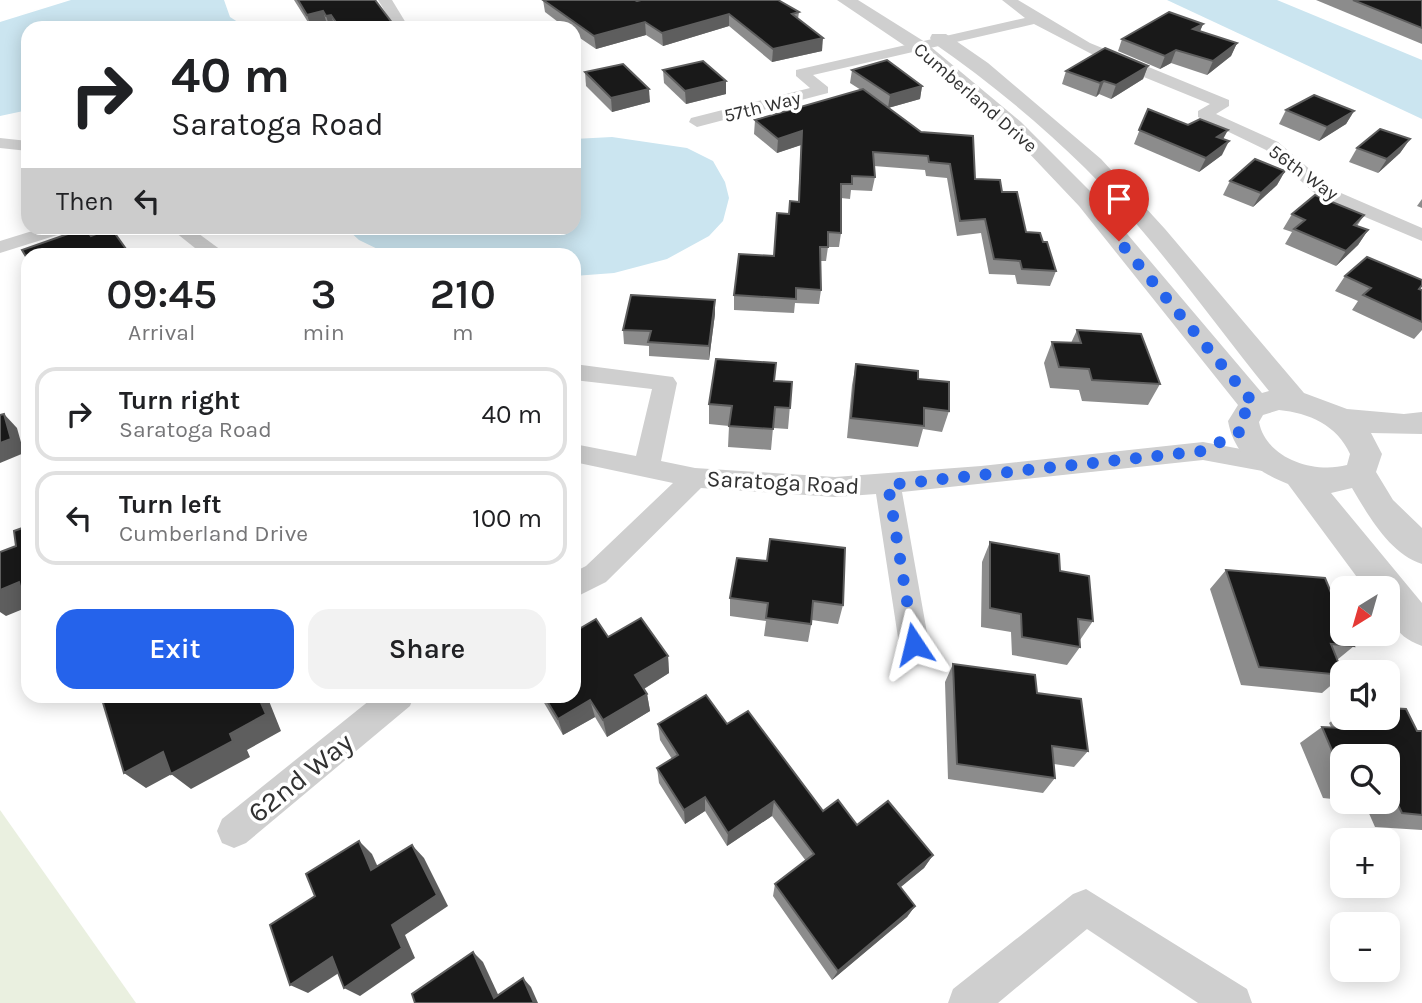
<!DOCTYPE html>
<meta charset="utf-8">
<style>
:root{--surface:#fff;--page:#f2f2f2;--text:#202124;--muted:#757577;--line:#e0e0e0;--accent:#2563eb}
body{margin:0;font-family:Karla,sans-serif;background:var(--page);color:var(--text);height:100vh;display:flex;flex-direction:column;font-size:26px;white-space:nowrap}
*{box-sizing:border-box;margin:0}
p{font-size:23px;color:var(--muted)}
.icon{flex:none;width:38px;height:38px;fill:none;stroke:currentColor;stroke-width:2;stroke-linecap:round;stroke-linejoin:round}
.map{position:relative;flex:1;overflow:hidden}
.side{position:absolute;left:21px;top:248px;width:560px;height:455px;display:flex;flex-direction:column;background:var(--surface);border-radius:21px;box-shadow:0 4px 18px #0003}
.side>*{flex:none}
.guide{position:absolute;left:21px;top:21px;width:560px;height:214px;border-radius:21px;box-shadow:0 4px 18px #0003;background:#fff;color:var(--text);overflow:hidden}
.needle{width:46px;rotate:217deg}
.tools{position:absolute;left:1330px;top:576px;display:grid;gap:14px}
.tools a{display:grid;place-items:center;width:70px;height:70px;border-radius:14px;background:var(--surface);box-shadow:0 4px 18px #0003;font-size:35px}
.pin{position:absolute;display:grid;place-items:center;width:60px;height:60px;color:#fff;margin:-72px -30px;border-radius:50% 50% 50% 0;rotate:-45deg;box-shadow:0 0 7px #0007}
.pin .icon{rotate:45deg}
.me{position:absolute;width:77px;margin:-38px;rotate:350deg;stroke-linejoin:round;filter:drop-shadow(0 0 5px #0008)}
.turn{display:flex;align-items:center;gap:24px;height:147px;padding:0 35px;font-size:32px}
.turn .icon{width:91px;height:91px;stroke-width:2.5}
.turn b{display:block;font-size:49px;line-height:60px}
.then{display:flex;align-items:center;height:66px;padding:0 35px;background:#0003;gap:14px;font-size:26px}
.eta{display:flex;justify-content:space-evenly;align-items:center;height:119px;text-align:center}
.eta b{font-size:42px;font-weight:600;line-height:49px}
.primary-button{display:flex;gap:14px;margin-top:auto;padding:14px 35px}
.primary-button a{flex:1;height:80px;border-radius:21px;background:var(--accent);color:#fff;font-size:28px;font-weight:600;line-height:80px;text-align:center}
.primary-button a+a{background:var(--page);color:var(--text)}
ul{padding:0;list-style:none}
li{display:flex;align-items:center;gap:21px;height:94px;margin:0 14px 10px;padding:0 21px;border:4px solid var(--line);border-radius:21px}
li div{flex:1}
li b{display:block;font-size:26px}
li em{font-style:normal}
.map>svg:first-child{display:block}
.green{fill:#eaf0e0}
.water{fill:#cbe5f0}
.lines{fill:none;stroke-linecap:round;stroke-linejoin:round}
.minor{fill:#cfcfcf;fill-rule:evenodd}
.tertiary{fill:#cfcfcf;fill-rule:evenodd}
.wall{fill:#8c8c8c}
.shaded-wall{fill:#5e5e5e}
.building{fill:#191919;stroke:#5e5e5e;stroke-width:2}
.route{stroke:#2563eb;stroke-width:12;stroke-dasharray:0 21.6}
.labels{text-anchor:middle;stroke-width:7;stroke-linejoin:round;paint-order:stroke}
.far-street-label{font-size:19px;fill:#323232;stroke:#fff}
.street-label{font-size:23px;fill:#323232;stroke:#fff}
.near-street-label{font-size:28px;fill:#323232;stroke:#fff}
</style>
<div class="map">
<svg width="1422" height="1003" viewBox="0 0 1422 1003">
<rect width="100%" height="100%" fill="#fff"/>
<polygon class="green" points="0,810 136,1003 0,1003"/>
<g class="water">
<polygon points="71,0 224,0 230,17 247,28 28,28 28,110 0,116 0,22"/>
<polygon points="1167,0 1277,0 1422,60 1422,119"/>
<polygon points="612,137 687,148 713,161 725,182 729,198 723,221 709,236 667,259 614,273 574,276 574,256 390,255 359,240 346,228 574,228 574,139"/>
</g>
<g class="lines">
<g class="minor">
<polygon points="378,0 392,0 409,28 395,28"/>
<polygon points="1002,0 1018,0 1090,43 1229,100 1229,106 1216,114 1278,142 1334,190 1422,228 1422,241 1320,198 1266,150 1198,117 1198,111 1210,104 1107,62 1034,24 813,75 828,87 828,93 697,127 689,122 691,118 810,88 796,76 796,70 1025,18"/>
<polygon points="0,138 28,141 28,151 0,148"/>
<polygon points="42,228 70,228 67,232 0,253 0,241"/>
<polygon points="170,228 191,228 229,256 205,256"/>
<polygon points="574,364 673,377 677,383 661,461 695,468 835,477 981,466 1203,442 1273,455 1282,457 1286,464 1282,471 1273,473 1203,460 902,492 929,644 925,653 914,657 903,653 899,644 876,494 835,497 701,488 606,582 574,598 574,572 586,566 673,483 574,462 574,444 636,456 652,389 574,380"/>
<polygon points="375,696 414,696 410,706 246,843 234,848 222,843 217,831 222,819"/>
<polygon points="1086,889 1247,989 1252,1003 1198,1003 1087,929 998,1003 948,1003 953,989 1073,894"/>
</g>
<path class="tertiary" d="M837,0H858L925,42L1021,122L1095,196L1262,393L1269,391C1209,317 1153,236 1085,168C1038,122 986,79 932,42L930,38L932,34H946L988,63L1101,159L1165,229L1304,393L1347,409L1404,414L1422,412V434L1371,433L1382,454L1376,472L1393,500L1422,528V564C1390,554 1368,515 1352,488L1331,493L1422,603V646C1392,635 1388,617 1388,588H1365L1288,484C1257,472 1234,454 1228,421L1238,405L1079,206L1007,130L911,50ZM1279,410C1309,413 1337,425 1350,454L1347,465C1313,474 1266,458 1259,422L1263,415Z"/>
</g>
<g class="wall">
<polygon points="294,0 375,0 396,28 330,28 327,24 311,27"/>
<polygon points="543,0 637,1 799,12 798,19 822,51 772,62 729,26 663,46 646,35 596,49 574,34 574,28 566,28 545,12"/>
<polygon points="1316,0 1422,0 1422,44"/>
<polygon points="1203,24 1200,31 1237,43 1231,56 1207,75 1171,63 1160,69 1118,51 1122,39"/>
<polygon points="1148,66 1143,79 1111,99 1099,94 1096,97 1062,84 1066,71"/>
<polygon points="663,70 726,94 686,104 664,83"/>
<polygon points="852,70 922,86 920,99 888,108 975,179 1002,192 1026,232 1043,242 1056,271 1050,286 1017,284 1015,275 989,274 981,233 957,236 947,178 926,176 925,170 874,166 875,177 872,191 851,190 850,199 841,198 841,233 839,247 828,247 826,261 821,261 821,290 819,304 795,303 794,313 734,310 734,295 774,256 789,214 798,202 801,145 777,153 754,134 755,120 861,90 850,83"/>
<polygon points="585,72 650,102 612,112 586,86"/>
<polygon points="1148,109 1223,139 1222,155 1199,172 1134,144"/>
<polygon points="1286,110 1354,111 1346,124 1319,141 1279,124"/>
<polygon points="1410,139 1400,153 1378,173 1349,162 1357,148"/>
<polygon points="1285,171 1277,185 1253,207 1223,195 1230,181"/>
<polygon points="1422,199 1422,208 1417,206"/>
<polygon points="1292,214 1364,215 1357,226 1368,230 1358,245 1336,266 1285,244 1292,232 1283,229"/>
<polygon points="1345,276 1422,290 1422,330 1414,339 1352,310 1358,301 1335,291"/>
<polygon points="715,300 715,314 709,360 649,356 649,346 624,344 623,330"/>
<polygon points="1077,330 1160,384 1148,405 1082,401 1079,390 1050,388 1044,363 1052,342 1071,343"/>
<polygon points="856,364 918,379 949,411 942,432 923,429 918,447 847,438 852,385"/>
<polygon points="774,381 792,382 788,429 773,428 771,450 728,447 729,426 709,424 709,404"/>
<polygon points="990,542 1060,571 1093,621 1080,640 1079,639 1080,647 1067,665 1012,655 1011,632 981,627 982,562"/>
<polygon points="737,558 843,605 838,624 812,620 808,642 764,636 766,621 730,616 730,598"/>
<polygon points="1226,570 1354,646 1337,660 1342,672 1342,676 1322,693 1241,685 1210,589"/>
<polygon points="608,637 668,656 669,673 644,689 647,694 650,711 607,737 595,717 563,735 540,696 574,696"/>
<polygon points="953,664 1037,693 1088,751 1074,767 1054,764 1055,778 1043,793 948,779 945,682"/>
<polygon points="1342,713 1342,718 1388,718 1417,731 1422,731 1422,830 1375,827 1364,802 1388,802 1388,756 1342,756 1342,800 1323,798 1300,743 1322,727 1331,727 1329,723"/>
<polygon points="658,724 727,724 823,811 933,855 924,868 900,887 915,906 907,917 832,980 773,896 775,884 806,861 772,816 727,846 705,811 685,824 659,783 657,768 672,759 660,740"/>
</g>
<g class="shaded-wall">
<polygon points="323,11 327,24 311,27 307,15"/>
<polygon points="729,14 729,26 663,46 662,33"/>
<polygon points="331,15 335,27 330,28 326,16"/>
<polygon points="645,22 646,35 596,49 594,36"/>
<polygon points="1203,24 1198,36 1193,29"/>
<polygon points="823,38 822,51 772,62 773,49"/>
<polygon points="1237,43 1231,56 1207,75 1213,61"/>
<polygon points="1176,50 1171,63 1160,69 1165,56"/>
<polygon points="1148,66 1143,79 1111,99 1116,85"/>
<polygon points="726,81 726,94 686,104 685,91"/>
<polygon points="1104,81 1099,94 1096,97 1100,83"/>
<polygon points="922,86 920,99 888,108 890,95"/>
<polygon points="649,89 650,102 612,112 611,98"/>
<polygon points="1354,111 1346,124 1319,141 1327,127"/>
<polygon points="1228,130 1221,143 1217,137"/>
<polygon points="802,131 801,145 777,153 778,139"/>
<polygon points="1410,139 1400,153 1378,173 1387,159"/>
<polygon points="1229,141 1222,155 1199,172 1206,158"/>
<polygon points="1285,171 1277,185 1253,207 1261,193"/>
<polygon points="1368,230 1358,245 1336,266 1346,251"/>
<polygon points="715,300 715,314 709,360 709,346"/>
<polygon points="4,414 17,428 24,453 0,463 0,443"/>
<polygon points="19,582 28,589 28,607 6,616 0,612 0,590"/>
<polygon points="668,656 669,673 637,693 635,675"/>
<polygon points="647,694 650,711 607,737 603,720"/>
<polygon points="258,696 267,696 281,731 247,750 250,757 191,789 171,774 181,769 146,788 124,773 163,752 230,734"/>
<polygon points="590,700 595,717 563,735 558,719"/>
<polygon points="705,797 705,811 685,824 684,810"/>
<polygon points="774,801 772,816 727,846 728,833"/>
<polygon points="359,841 372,854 385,883 371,870"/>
<polygon points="412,845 424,858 448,906 405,935 415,958 360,996 344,988 392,925"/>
<polygon points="933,855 924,868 890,896 898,884"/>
<polygon points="915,906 907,917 832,980 838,971"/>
<polygon points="473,952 483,962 502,1003 494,998"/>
<polygon points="332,957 348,967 308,993 290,985"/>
<polygon points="523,978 531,987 538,1003 534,1003"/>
</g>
<g class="building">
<polygon points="298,0 375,0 396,28 340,28 331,15 326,16 323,11 307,15"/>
<polygon points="543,0 635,0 637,1 641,0 778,0 799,12 792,14 823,38 773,49 729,14 662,33 645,22 594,36"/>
<polygon points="1353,0 1422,0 1422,28"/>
<polygon points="1169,12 1203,24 1193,29 1237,43 1213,61 1176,50 1165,56 1122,39"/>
<polygon points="1105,48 1148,66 1116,85 1104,81 1100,83 1066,71"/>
<polygon points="887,60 922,86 890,95 852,70"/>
<polygon points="703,61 726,81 685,91 663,70"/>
<polygon points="623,64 649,89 611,98 585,72"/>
<polygon points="863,89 921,132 973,136 975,179 1000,180 1002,192 1017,192 1026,232 1040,233 1043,242 1047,242 1056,271 1022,269 1020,261 994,259 985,219 960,221 950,164 929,162 928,156 873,152 875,177 852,176 852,184 841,184 841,233 828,232 828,247 820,247 821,290 796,288 796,299 734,295 739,254 774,256 777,213 789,214 790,201 799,202 802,131 778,139 755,120"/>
<polygon points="1314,95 1354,111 1327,127 1286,110"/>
<polygon points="1148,109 1188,125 1200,119 1228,130 1217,137 1229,141 1206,158 1139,130"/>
<polygon points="1380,129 1410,139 1387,159 1357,148"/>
<polygon points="1255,159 1285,171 1261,193 1230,181"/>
<polygon points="1315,195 1364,215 1354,225 1368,230 1346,251 1294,229 1305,220 1292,214"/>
<polygon points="85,228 91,236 111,228 131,256 28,256 28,260 22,250"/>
<polygon points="1367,257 1422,280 1422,285 1419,289 1422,290 1422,322 1363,295 1371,288 1345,276"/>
<polygon points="631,295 715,300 709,346 648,342 651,331 623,330"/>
<polygon points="1077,330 1141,334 1160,384 1092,380 1089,369 1059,367 1052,342 1081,343"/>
<polygon points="716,359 776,363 774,381 792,382 790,408 775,407 773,429 729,426 732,406 709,404"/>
<polygon points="856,364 918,371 918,379 949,382 949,411 924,408 924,426 851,418"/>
<polygon points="4,414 11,439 0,443 0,415"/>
<polygon points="28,526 28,596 23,598 19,582 0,590 0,552 16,546 14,531"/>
<polygon points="770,539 845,548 843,605 813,601 811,624 766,618 768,603 730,598 737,558 767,561"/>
<polygon points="990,542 1059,554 1060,571 1089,576 1093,621 1078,619 1080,647 1022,637 1021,614 990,608"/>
<polygon points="1226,570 1325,578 1342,619 1342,634 1348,634 1354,646 1331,644 1342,672 1342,675 1259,667"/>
<polygon points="641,618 668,656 635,675 647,694 603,720 590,700 558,719 544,696 574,696 574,632 596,619 608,637"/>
<polygon points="953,664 1035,675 1037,693 1081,699 1088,751 1052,746 1055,778 957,764"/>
<polygon points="706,695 727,724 748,711 823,811 838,800 857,825 888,801 933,855 898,884 915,906 838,971 775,884 814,854 774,801 728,833 705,797 684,810 657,768 678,755 658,724"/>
<polygon points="101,696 258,696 266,714 230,734 233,741 171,774 163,752 124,773"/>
<polygon points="1388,708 1406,709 1417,731 1422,731 1422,815 1402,813 1389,786 1388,786 1388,756 1342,756 1342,774 1322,727 1362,729 1357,718 1388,718"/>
<polygon points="359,841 371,870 412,845 437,895 392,925 402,948 344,988 332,957 290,985 270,925 315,896 306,874"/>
<polygon points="473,952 494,998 523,978 534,1003 415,1003 412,994"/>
</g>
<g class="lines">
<polyline class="route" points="914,644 888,485 1203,451 1243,430 1245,412 1254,404 1119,241"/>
</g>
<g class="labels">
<g class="far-street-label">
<text transform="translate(976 97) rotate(41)" y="7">Cumberland Drive</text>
<text transform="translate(762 106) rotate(-14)" y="7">57th Way</text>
<text transform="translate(1304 172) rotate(36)" y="7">56th Way</text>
</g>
<g class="street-label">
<text transform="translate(783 482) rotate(3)" y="8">Saratoga Road</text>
</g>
<g class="near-street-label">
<text transform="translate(300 777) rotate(-39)" y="10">62nd Way</text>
</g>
</g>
</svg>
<div class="tools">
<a><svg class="needle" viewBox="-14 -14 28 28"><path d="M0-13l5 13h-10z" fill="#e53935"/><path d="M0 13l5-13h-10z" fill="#757577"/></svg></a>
<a><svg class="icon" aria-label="sound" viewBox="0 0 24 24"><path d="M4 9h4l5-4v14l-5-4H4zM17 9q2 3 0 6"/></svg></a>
<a><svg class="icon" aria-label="search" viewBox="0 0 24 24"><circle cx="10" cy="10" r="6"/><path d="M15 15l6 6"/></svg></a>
<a>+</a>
<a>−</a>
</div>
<div class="pin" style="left:1119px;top:241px;background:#d93025"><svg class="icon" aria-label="arrive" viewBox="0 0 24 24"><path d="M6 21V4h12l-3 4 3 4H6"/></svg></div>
<svg class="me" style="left:914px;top:644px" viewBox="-20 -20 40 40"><path d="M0-17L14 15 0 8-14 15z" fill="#2563eb" stroke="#fff" stroke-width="4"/></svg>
<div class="guide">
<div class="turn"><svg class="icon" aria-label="right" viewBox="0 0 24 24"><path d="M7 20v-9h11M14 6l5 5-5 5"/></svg><div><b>40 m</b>Saratoga Road</div></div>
<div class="then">Then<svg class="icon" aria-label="left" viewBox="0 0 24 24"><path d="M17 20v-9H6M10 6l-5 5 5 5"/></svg></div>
</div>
<section class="side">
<div class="eta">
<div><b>09:45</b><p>Arrival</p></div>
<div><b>3</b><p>min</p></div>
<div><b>210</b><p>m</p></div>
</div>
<ul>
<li><svg class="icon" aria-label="right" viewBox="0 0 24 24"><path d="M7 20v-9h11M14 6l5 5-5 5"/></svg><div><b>Turn right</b><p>Saratoga Road</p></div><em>40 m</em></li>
<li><svg class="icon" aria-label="left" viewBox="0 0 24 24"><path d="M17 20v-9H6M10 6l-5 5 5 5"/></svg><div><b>Turn left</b><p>Cumberland Drive</p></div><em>100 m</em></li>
</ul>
<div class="primary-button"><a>Exit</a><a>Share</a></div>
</section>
</div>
